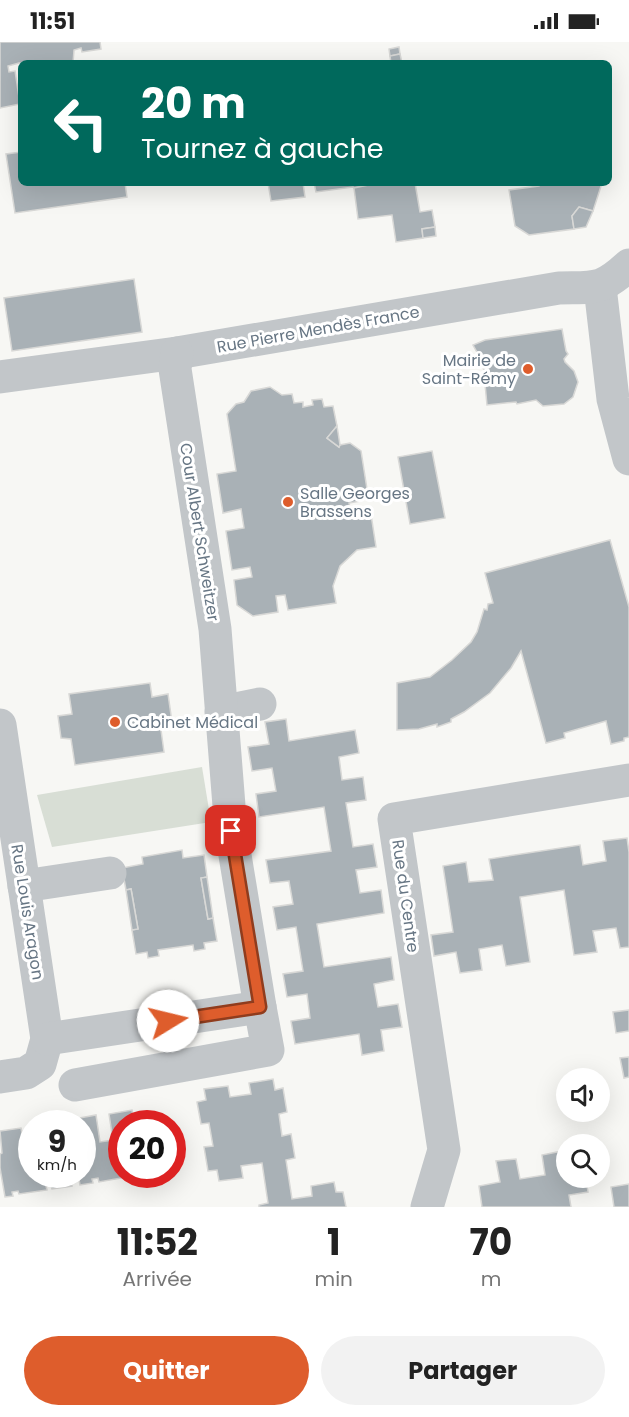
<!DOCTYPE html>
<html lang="fr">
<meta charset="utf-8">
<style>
:root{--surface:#fff;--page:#f2f2f2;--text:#222;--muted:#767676;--accent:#de5d2c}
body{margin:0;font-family:Poppins,sans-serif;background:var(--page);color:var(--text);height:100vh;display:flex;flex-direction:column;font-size:22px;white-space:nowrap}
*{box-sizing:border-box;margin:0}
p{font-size:20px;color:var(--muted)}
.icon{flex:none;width:33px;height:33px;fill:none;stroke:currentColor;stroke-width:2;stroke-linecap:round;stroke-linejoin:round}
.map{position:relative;height:1165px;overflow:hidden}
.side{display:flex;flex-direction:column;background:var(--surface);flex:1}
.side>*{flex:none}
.hud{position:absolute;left:18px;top:18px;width:594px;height:126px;border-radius:9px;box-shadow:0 6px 24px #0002;background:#00695c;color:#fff;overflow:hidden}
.tools{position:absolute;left:556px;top:1026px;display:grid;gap:12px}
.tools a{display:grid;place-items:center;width:54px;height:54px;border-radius:50%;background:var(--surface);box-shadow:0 6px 24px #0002;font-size:30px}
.speed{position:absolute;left:18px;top:1068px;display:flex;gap:12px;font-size:30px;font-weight:700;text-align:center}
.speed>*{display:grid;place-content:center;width:78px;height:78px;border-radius:50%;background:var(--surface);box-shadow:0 6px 24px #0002;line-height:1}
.speed small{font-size:15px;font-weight:400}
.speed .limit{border:9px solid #d22;background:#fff;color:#111}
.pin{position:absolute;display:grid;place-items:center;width:51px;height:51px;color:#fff;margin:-26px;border-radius:12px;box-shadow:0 3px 9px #0006}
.me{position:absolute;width:66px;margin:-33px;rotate:81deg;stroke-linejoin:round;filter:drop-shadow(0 0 4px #0008)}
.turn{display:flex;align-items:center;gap:21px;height:126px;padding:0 24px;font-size:27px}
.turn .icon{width:78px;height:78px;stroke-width:2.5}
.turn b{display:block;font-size:42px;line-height:51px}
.eta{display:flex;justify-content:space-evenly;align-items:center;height:102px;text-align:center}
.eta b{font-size:36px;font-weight:700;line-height:42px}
.primary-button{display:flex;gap:12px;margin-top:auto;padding:12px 24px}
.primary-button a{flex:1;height:69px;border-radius:36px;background:var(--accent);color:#fff;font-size:24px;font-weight:700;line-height:69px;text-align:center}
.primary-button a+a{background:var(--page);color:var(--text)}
.status{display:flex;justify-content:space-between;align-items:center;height:42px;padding:0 30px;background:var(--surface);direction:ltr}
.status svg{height:16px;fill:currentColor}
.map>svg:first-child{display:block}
.green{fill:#d8ded5}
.building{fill:#a9b1b6;stroke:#d8d8d6;stroke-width:1.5}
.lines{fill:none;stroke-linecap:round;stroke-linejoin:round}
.minor{stroke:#c2c6c9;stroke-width:33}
.route-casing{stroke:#903c1d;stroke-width:15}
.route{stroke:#de5d2c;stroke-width:10}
.poi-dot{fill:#de5d2c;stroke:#fff;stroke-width:2}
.labels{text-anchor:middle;stroke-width:6;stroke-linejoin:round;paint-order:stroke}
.street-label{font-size:16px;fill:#677684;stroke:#fff}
.poi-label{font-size:16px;fill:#677684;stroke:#fff;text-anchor:start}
</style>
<div class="status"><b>11:51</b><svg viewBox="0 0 49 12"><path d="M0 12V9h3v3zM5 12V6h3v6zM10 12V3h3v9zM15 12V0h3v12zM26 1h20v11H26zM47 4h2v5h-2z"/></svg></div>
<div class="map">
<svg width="629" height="1165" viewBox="0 0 629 1165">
<rect width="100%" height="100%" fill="#f7f7f4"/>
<polygon class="green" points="202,725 211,780 52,805 37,753"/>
<g class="building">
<polygon points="0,0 100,0 101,7 82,10 81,6 74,8 73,21 19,21 8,24 9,30 15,29 20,62 0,66"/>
<polygon points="399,5 400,12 390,14 389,7"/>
<polygon points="400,12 402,21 391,21 390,14"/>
<polygon points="21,110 21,141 125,141 127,155 15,171 6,112"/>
<polygon points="268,141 306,141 303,141 305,155 271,159"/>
<polygon points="314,141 378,141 354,146 353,145 316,150"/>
<polygon points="378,141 415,141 420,170 432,168 435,185 422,187 423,196 396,200 392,173 358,177 354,146"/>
<polygon points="542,141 602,141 593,169 579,165 572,174 574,187 529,193 515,184 509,148 539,144"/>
<polygon points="579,165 593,169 586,185 574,187 572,174"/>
<polygon points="435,185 436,194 423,196 422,187"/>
<polygon points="134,237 142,290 12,309 4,256"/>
<polygon points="562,287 566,309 568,312 564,317 565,320 574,329 578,340 573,355 564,362 543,364 536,358 517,362 516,360 487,363 483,321 473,303 485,298"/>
<polygon points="270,345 282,353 292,352 294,361 303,360 303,365 313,363 312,358 322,357 324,365 333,364 337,384 327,396 339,405 340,403 350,401 361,409 367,447 360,459 349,461 351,470 370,466 376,505 357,508 340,524 333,544 336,561 288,568 285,553 276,554 278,570 253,574 237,563 234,538 252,535 250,525 232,528 226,489 244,486 241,467 223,471 217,432 236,429 227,372 236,362 244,360 251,349"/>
<polygon points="337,384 340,403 339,405 327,396"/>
<polygon points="432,409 445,476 410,482 398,415"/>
<polygon points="610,498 629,565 629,695 624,696 624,699 611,702 606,679 564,691 565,696 546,701 521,609 511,626 490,651 464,670 451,677 451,680 437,685 437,682 419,687 397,688 397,641 430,635 452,618 471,600 477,590 484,567 487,568 488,562 493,561 485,531"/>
<polygon points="150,641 152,655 168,652 173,687 161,688 164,710 75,723 71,697 61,696 58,674 72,672 69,652"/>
<polygon points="286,677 289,699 355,688 359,711 339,715 342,738 363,735 366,758 346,761 353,805 373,802 377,825 356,828 360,851 381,848 384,871 317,882 324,925 391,915 394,938 374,942 378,965 398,962 402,985 381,988 384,1009 362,1013 359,992 295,1002 291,979 310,976 307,952 287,955 283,932 303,929 296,885 277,888 273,865 293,862 289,839 270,841 266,818 331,809 324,765 259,775 256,752 276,749 272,726 252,729 248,705 269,702 265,680"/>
<polygon points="627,796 629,810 629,905 620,906 616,886 593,889 597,910 574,913 564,848 520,855 530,920 506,924 502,903 479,907 482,928 460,931 456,910 434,914 431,893 453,890 443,824 466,820 469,840 493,838 489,817 580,803 583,823 606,819 603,799"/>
<polygon points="182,808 183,816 204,813 207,835 201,836 208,877 213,876 217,899 204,901 205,907 194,909 193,903 158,908 159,914 148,916 147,910 136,912 132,888 138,887 131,847 126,848 122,826 143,822 142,815"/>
<polygon points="207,835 213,876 208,877 201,836"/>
<polygon points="131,847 138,887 132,888 126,848"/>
<polygon points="629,968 629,989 616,991 613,970"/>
<polygon points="629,1015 629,1035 624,1036 620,1016"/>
<polygon points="273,1037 275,1048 283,1046 287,1070 279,1072 282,1094 291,1092 295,1116 286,1118 292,1157 312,1154 311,1144 334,1140 336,1150 343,1150 346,1165 259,1165 259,1163 268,1161 262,1121 241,1124 243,1136 219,1139 217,1128 208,1129 204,1105 213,1104 209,1081 201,1082 197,1060 206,1058 204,1047 228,1044 230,1055 251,1052 249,1041"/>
<polygon points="132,1068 134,1082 122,1082 122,1132 126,1132 127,1135 99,1140 98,1136 92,1137 93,1141 80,1143 78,1132 82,1132 82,1082 75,1082 74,1077 96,1073 100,1100 113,1098 109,1072"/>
<polygon points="21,1086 26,1111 32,1110 32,1132 70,1132 72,1144 52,1147 51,1143 46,1144 47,1148 19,1152 18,1149 12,1150 13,1154 5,1155 0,1126 0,1112 2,1111 0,1089"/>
<polygon points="562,1109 567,1136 586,1136 588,1150 569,1153 571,1165 482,1165 479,1144 500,1140 496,1119 516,1117 520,1137 545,1133 542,1113"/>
<polygon points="629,1142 629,1165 614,1165 611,1145"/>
</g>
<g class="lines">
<g class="minor">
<polyline points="600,245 613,357 629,417"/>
<path d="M0,335L177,311L559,246C595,245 601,249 629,223"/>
<polyline points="221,670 260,662"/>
<polyline points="0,683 47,997 40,1022 26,1031 0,1035"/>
<polyline points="24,844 110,831"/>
<polyline points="47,997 260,965 231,789 215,587 175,327 177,311"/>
<polyline points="75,1043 268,1008 260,965"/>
<polyline points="427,1165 444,1108 394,777 629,738"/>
</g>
</g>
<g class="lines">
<defs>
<polyline id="route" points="168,979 260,965 231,789"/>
</defs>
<use href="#route" class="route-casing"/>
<use href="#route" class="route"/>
</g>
<g class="poi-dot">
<circle cx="528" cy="327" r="6"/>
<circle cx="288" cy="460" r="6"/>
<circle cx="115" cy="680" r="6"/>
</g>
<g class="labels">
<g class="street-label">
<text transform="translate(318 287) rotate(-10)" y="6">Rue Pierre Mendès France</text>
<text transform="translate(200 490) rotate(81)" y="6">Cour Albert Schweitzer</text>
<text transform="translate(406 854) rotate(82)" y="6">Rue du Centre</text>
<text transform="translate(28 870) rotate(81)" y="6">Rue Louis Aragon</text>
</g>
<g class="poi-label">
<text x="516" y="324" text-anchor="end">Mairie de<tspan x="516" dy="18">Saint-Rémy</tspan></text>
<text x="300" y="457">Salle Georges<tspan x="300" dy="18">Brassens</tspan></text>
<text x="127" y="686">Cabinet Médical</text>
</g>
</g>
</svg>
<div class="tools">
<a><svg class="icon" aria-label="sound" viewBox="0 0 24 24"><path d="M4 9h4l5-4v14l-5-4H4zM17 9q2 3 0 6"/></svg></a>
<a><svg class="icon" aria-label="search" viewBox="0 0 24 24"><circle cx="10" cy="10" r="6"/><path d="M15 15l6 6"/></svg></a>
</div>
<div class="speed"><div>9<small>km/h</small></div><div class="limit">20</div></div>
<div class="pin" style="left:231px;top:789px;background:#d93025"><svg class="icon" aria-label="arrive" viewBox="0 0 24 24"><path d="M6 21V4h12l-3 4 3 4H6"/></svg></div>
<svg class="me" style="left:168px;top:979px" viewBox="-20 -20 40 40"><circle r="19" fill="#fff"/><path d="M0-13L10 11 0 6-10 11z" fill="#de5d2c"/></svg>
<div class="hud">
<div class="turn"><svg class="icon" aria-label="left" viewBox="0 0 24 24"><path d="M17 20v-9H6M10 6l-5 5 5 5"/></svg><div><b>20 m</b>Tournez à gauche</div></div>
</div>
</div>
<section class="side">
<div class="eta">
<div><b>11:52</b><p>Arrivée</p></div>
<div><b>1</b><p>min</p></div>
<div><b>70</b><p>m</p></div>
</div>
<div class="primary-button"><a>Quitter</a><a>Partager</a></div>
</section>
